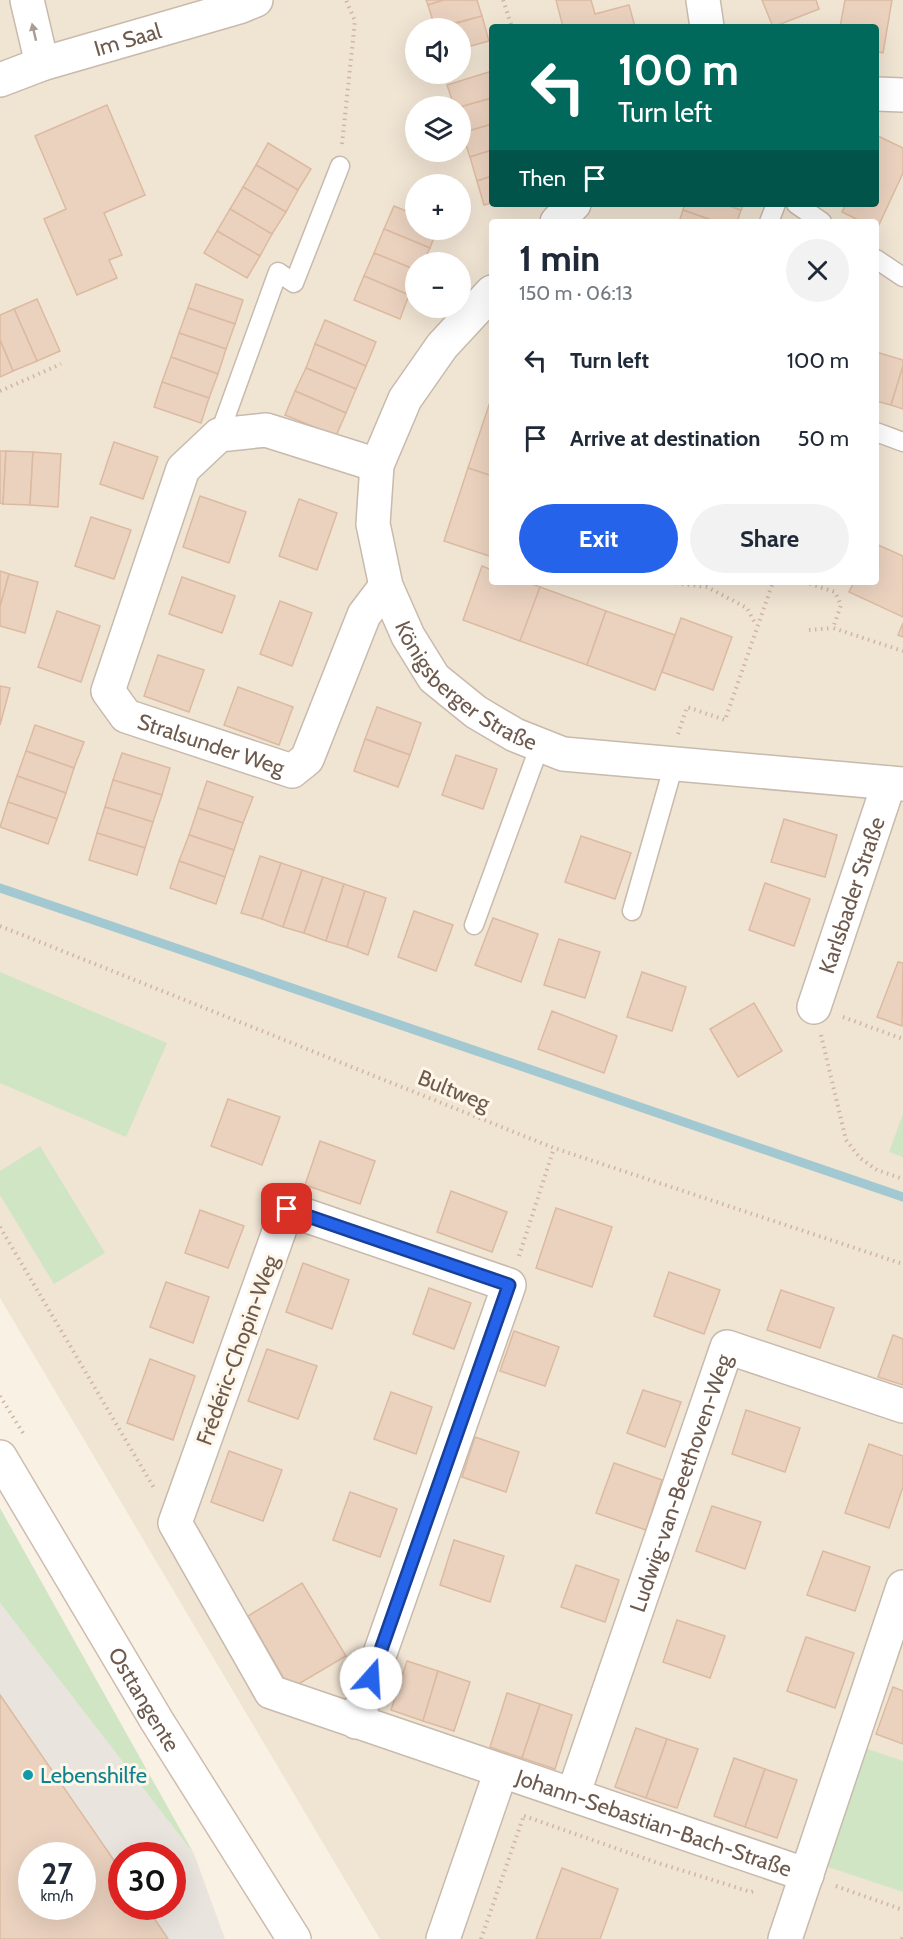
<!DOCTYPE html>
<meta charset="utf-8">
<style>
:root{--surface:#fff;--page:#f2f2f3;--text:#1f2937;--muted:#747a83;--accent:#2563eb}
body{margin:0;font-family:Cabin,sans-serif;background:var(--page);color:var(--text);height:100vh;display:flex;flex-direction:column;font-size:22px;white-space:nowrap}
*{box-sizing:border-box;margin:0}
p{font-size:20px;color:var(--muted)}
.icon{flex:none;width:33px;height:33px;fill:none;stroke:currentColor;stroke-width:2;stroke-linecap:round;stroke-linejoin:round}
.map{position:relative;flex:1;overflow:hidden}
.side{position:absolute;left:489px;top:219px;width:390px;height:366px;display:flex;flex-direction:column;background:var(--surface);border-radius:6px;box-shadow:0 6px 24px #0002}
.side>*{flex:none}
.top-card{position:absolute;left:489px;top:24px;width:390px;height:183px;border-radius:6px;box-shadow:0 6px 24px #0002;background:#00695c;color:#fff;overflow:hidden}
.controls{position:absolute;left:405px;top:18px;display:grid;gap:12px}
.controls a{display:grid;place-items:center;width:66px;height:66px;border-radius:50%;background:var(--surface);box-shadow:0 6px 24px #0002;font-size:30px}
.speed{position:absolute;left:18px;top:1842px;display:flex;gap:12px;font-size:30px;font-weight:700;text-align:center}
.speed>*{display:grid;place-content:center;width:78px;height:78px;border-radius:50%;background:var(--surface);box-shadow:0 6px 24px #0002;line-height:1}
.speed small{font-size:15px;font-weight:400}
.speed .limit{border:9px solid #d22;background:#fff;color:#111}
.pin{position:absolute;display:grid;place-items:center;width:51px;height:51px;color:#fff;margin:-26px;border-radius:12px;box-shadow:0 3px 9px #0006}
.me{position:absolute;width:66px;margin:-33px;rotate:19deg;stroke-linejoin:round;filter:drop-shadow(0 0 4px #0008)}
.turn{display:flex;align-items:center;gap:21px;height:126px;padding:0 30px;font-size:27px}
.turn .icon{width:78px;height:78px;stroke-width:2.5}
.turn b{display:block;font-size:42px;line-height:51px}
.then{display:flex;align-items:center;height:57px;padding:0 30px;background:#0003;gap:12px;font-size:22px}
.round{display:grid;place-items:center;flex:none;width:63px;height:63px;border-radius:32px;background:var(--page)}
.summary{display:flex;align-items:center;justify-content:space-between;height:102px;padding:0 30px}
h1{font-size:36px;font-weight:800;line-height:45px}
.cta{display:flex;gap:12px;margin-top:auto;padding:12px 30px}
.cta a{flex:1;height:69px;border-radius:36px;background:var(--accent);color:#fff;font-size:24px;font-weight:800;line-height:69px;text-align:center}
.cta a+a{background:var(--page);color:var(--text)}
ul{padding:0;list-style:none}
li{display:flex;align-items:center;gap:18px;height:78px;padding:0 30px}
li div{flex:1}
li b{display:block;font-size:22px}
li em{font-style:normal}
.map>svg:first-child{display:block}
.residential{fill:#f0e4d3;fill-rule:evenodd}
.industrial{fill:#e9e4de;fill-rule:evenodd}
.green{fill:#d0e5c4}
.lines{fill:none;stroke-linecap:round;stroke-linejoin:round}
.stream{stroke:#a2c8d1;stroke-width:9}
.building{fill:#ebd2bf;stroke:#dcbaa1;stroke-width:1.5;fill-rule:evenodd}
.service-casing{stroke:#c8baac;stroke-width:21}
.minor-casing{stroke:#c8baac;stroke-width:36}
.secondary-casing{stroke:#cebcac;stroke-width:36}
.path{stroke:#d0b6a2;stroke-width:4;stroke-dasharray:1.5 4.5;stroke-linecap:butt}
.service{stroke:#fff;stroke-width:18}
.minor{stroke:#fff;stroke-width:33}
.secondary{stroke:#fff;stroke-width:33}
.oneway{fill:#a89c94}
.route-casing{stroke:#184099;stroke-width:15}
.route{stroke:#2563eb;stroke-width:10}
.culture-dot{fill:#0f9aa8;stroke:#fdf6e9;stroke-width:2}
.labels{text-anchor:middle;stroke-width:6;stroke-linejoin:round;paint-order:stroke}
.street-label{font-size:22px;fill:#6e5a4d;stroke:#fdf6e9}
.culture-label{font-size:22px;fill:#0d838f;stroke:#fdf6e9;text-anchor:start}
</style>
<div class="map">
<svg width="903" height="1939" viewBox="0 0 903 1939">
<rect width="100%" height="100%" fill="#f9f2e4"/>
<path class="residential" d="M0,0H903V1939H380L0,1298ZM492,27H876V204H492ZM416,28H460V74H416ZM416,106H460V152H416ZM416,184H460V230H416ZM492,222H876V582H492ZM416,262H460V308H416Z"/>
<path class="industrial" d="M0,1603L194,1854L225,1939H0ZM32,1856H82V1906H32ZM122,1856H172V1906H122Z"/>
<g class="green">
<polygon points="0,972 167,1043 126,1137 0,1083"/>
<polygon points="903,1114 903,1157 889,1152"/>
<polygon points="40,1146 105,1253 54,1284 0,1195 0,1171"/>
<polygon points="0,1508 194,1854 0,1603"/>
<polygon points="865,1748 903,1761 903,1892 825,1866"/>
</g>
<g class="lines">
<polyline class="stream" points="0,888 903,1197"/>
</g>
<g class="building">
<polygon points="426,0 444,0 428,5"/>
<polygon points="444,0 477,0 482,16 435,28 428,5"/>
<polygon points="556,0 591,0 595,14 629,5 635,27 563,27"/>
<polygon points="762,0 816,0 819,9 773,27"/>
<polygon points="845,0 892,0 883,53 876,51 876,27 840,27"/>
<polygon points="482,16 489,41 460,49 460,28 440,28"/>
<polygon points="492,71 492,98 460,107 454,106 447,85"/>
<polygon points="492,98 492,124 462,133 460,107"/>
<polygon points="107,105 145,195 104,213 122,255 109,260 117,278 77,295 44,219 66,209 35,136"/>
<polygon points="492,124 492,150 470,157 462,133"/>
<polygon points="878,136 903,148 903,173 877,229 876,222 862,222 842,212 846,204 876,204 876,140"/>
<polygon points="268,143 311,169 298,190 256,165"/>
<polygon points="492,150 492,176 477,181 470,157"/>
<polygon points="256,165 298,190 286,212 243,187"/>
<polygon points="492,176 492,203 484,205 477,181"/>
<polygon points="243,187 286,212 272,234 230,209"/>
<polygon points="685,204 724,204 741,210 737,222 717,222 683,210"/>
<polygon points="724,204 744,204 741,210"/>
<polygon points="394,206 416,215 416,230 437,230 430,248 384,229"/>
<polygon points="230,209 272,234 260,256 217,231"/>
<polygon points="683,210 717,222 679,222"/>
<polygon points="384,229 430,248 423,262 416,262 416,270 374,253"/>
<polygon points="217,231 260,256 247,278 204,253"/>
<polygon points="374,253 416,270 416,281 409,295 364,276"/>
<polygon points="364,276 409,295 400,319 354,300"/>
<polygon points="196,284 243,300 235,324 188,308"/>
<polygon points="37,299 60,351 37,361 14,309"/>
<polygon points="188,308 235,324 226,349 179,333"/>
<polygon points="14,309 37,361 13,371 0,340 0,315"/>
<polygon points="325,320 376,342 366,366 315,344"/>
<polygon points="179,333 226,349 218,374 171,357"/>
<polygon points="0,340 13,371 0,377"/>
<polygon points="315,344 366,366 356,389 306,368"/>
<polygon points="876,352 903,360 903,366 891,405 876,401"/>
<polygon points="171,357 218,374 209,398 162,382"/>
<polygon points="903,366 903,409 891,405"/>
<polygon points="306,368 356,389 346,413 295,391"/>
<polygon points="162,382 209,398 201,423 154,407"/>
<polygon points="295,391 346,413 336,436 285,415"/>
<polygon points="492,396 492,476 468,468"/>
<polygon points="114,442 158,457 143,499 100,484"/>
<polygon points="0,451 6,451 3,504 0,503"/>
<polygon points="6,451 33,452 30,505 3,504"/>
<polygon points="33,452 61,454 58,507 30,505"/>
<polygon points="468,468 492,476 492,557 444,541"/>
<polygon points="200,496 246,512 229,563 183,547"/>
<polygon points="299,499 337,513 317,570 279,556"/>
<polygon points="91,517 131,530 114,579 75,566"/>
<polygon points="876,544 903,556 903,617 849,592 854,582 876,582"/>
<polygon points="482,566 492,570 492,582 526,582 540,587 520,641 463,620"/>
<polygon points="0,571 9,574 0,607"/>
<polygon points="9,574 38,582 25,633 0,626 0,607"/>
<polygon points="182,577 235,596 222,633 169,614"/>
<polygon points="540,587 606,611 587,665 520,641"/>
<polygon points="280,601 312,613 292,666 260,654"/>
<polygon points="57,611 100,626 81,682 38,667"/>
<polygon points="606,611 675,635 655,690 587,665"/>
<polygon points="681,618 732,637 713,690 662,672"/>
<polygon points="903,623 903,637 898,635"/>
<polygon points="158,655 204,670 189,712 144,696"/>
<polygon points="0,686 10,688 0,725"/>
<polygon points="238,687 293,707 279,745 224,725"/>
<polygon points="377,707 421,723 410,755 365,739"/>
<polygon points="35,725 84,742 74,768 26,751"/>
<polygon points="365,739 410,755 398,787 354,771"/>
<polygon points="26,751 74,768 66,793 17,776"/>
<polygon points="122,753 170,768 162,795 113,780"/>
<polygon points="456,755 497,769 483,809 442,795"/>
<polygon points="17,776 66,793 57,819 8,802"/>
<polygon points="113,780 162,795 153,822 105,807"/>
<polygon points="207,781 253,797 243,823 198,808"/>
<polygon points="8,802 57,819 48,844 0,827"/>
<polygon points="105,807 153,822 145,848 97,833"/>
<polygon points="198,808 243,823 234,850 189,835"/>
<polygon points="784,819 837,835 825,877 771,862"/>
<polygon points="97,833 145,848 137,875 89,860"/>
<polygon points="189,835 234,850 225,877 179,861"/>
<polygon points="581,836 631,853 615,899 565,882"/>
<polygon points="260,856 281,863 262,919 241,913"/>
<polygon points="179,861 225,877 216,904 170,888"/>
<polygon points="281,863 302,870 283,927 262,919"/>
<polygon points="302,870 323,877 304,933 283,927"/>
<polygon points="323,877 344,884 326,941 304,933"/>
<polygon points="765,883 810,899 794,946 749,930"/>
<polygon points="344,884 365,891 347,947 326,941"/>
<polygon points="365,891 386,898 368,955 347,947"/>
<polygon points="414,911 453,925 436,971 398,957"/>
<polygon points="493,918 538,934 521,982 475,965"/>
<polygon points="559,939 600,952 585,998 544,985"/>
<polygon points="898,962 903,963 902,1026 877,1017"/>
<polygon points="642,972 686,987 672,1031 627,1017"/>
<polygon points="754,1003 782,1051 738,1077 710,1029"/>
<polygon points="552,1011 617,1036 604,1073 538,1049"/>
<polygon points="228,1099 280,1117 262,1165 211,1146"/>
<polygon points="320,1141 375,1161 360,1204 305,1185"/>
<polygon points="451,1191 507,1212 492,1252 437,1232"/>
<polygon points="556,1208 612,1227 592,1287 536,1268"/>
<polygon points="200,1210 244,1226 228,1268 185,1253"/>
<polygon points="303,1263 349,1280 332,1329 286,1312"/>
<polygon points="669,1272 720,1290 704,1334 654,1316"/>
<polygon points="166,1282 209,1297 193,1343 150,1327"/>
<polygon points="429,1288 471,1303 454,1349 413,1334"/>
<polygon points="781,1290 834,1308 820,1348 767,1330"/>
<polygon points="514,1331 559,1347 545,1386 500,1371"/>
<polygon points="893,1335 903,1339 903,1385 878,1377"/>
<polygon points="267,1349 317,1366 298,1419 248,1401"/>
<polygon points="150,1359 195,1376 173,1440 127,1423"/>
<polygon points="643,1390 681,1402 665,1447 627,1433"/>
<polygon points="391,1392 432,1407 416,1454 374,1439"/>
<polygon points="746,1410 800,1428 785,1472 732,1454"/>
<polygon points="475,1437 519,1452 506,1492 462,1477"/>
<polygon points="869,1444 903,1456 903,1487 889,1528 845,1513"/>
<polygon points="229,1451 282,1470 263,1521 211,1502"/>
<polygon points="614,1463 662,1480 646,1530 596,1513"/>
<polygon points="350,1492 397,1509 380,1557 333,1540"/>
<polygon points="712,1506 761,1522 745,1569 696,1551"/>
<polygon points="454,1540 504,1556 490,1602 440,1585"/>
<polygon points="823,1551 870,1567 855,1611 807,1595"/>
<polygon points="576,1565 619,1580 605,1622 561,1607"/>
<polygon points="302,1583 346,1656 290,1689 248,1616"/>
<polygon points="677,1620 725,1636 710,1678 663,1662"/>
<polygon points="806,1637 854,1653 835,1708 787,1691"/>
<polygon points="407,1661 438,1671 423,1721 391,1710"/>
<polygon points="438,1671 470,1682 454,1731 423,1721"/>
<polygon points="893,1687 903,1691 903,1744 876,1734"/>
<polygon points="507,1693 540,1704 522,1758 490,1747"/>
<path d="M0,1695L122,1872V1906H146L168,1939H0ZM32,1856H82V1906H32Z"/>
<polygon points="540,1704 572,1715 555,1769 522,1758"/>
<polygon points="636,1728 667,1739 646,1798 615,1787"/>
<polygon points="667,1739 698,1749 677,1808 646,1798"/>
<polygon points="734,1758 765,1769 745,1827 714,1816"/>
<polygon points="765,1769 797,1780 777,1838 745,1827"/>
<polygon points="562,1868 618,1889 600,1939 536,1939"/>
</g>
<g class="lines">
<defs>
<g id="service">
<polyline points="796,204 822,222"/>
<polyline points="769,222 776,204"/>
<polyline points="876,259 903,277"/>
<polyline points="876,432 903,442"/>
<polyline points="219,435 278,272 294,283 340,166"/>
<polyline points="632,911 674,764"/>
<polyline points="474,925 540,745"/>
</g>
<g id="minor">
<polyline points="27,0 42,64"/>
<polyline points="703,0 707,27"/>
<path id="s1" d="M0,80L42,64L239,7L256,0"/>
<polyline points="876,94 903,95"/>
<polyline points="557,222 574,204"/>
<path id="s2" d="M492,292L442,346L405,399L377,465L373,524L386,586L408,636L434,678L476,712L515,735L563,754L903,784"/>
<path id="s3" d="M377,465L266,430L219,435L183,469L108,691L126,716L292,771L307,759L364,615L386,586"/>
<path id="s4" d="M814,1007L889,783"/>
<path id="s5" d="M356,1722L509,1285L287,1209L175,1523L271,1692L807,1875"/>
<path id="s6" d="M573,1795L727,1347L903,1406"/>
<polyline points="443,1939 501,1771"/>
<polyline points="785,1939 903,1587"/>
</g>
<g id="secondary">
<path id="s7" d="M0,1457L157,1721L294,1939"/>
</g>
</defs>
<use href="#service" class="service-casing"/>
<use href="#minor" class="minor-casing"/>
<use href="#secondary" class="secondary-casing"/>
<g class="path">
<polyline points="503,0 512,27"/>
<polyline points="342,144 355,21 346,0"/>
<polyline points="0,391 61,364"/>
<polyline points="664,582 707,587 747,608 756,625"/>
<polyline points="804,582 835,592 841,605 833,628 903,651"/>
<polyline points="809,630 833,628"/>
<polyline points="678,734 687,707 725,720 773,582"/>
<polyline points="0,926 554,1148 903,1264"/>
<polyline points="843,1017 903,1039"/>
<polyline points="821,1035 846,1140 860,1158 877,1170 903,1179"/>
<polyline points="0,1227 154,1488"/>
<polyline points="519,1256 554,1148"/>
<polyline points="0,1396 23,1433"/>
<polyline points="524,1816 655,1862 751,1892 754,1891"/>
<polyline points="836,1886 903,1910"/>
<polyline points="481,1939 524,1815"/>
<polyline points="902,1939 903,1936"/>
</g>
<use href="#service" class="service"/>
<use href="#minor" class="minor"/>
<use href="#secondary" class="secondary"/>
</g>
<defs><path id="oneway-solid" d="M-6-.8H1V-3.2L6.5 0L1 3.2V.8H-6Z" transform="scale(1.5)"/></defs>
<use class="oneway" href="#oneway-solid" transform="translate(34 32) rotate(-103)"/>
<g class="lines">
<defs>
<polyline id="route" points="287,1209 509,1285 371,1678"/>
</defs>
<use href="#route" class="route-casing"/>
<use href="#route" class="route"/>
</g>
<circle class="culture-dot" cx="28" cy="1775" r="6"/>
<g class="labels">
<g class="street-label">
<text dy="8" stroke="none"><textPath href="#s1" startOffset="134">Im Saal</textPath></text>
<text dy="8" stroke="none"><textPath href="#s2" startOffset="465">Königsberger Straße</textPath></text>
<text dy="8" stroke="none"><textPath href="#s3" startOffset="568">Stralsunder Weg</textPath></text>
<text dy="8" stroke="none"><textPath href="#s4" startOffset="118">Karlsbader Straße</textPath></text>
<text transform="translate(454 1090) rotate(22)" y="8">Bultweg</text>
<text transform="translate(237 1350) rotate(-70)" y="8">Frédéric-Chopin-Weg</text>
<text dy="8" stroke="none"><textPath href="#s6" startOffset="330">Ludwig-van-Beethoven-Weg</textPath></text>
<text dy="8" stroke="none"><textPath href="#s7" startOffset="282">Osttangente</textPath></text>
<text dy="8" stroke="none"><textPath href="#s5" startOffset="1630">Johann-Sebastian-Bach-Straße</textPath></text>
</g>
<g class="culture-label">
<text x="40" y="1783">Lebenshilfe</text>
</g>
</g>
</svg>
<div class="controls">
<a><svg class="icon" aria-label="sound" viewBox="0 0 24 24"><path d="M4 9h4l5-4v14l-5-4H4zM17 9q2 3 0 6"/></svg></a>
<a><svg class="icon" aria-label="layers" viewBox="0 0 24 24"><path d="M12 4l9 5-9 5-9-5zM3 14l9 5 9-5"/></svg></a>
<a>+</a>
<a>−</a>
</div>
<div class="speed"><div>27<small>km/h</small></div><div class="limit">30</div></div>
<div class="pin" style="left:287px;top:1209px;background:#d93025"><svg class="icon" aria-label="arrive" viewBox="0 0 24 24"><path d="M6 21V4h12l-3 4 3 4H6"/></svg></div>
<svg class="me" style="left:371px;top:1678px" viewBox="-20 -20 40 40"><circle r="19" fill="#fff"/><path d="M0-13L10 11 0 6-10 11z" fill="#2563eb"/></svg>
<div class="top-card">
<div class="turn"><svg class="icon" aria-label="left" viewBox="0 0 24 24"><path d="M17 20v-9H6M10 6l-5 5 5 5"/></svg><div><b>100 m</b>Turn left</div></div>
<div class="then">Then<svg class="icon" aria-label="arrive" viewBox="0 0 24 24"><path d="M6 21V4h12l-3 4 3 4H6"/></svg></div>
</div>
<section class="side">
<div class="summary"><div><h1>1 min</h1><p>150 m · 06:13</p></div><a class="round"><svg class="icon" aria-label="close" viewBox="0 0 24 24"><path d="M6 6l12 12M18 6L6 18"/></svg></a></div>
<ul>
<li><svg class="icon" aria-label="left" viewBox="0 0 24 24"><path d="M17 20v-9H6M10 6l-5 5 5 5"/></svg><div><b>Turn left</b></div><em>100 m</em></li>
<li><svg class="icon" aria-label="arrive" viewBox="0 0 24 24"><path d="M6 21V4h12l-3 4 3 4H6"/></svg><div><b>Arrive at destination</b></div><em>50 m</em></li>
</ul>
<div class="cta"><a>Exit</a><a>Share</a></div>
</section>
</div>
